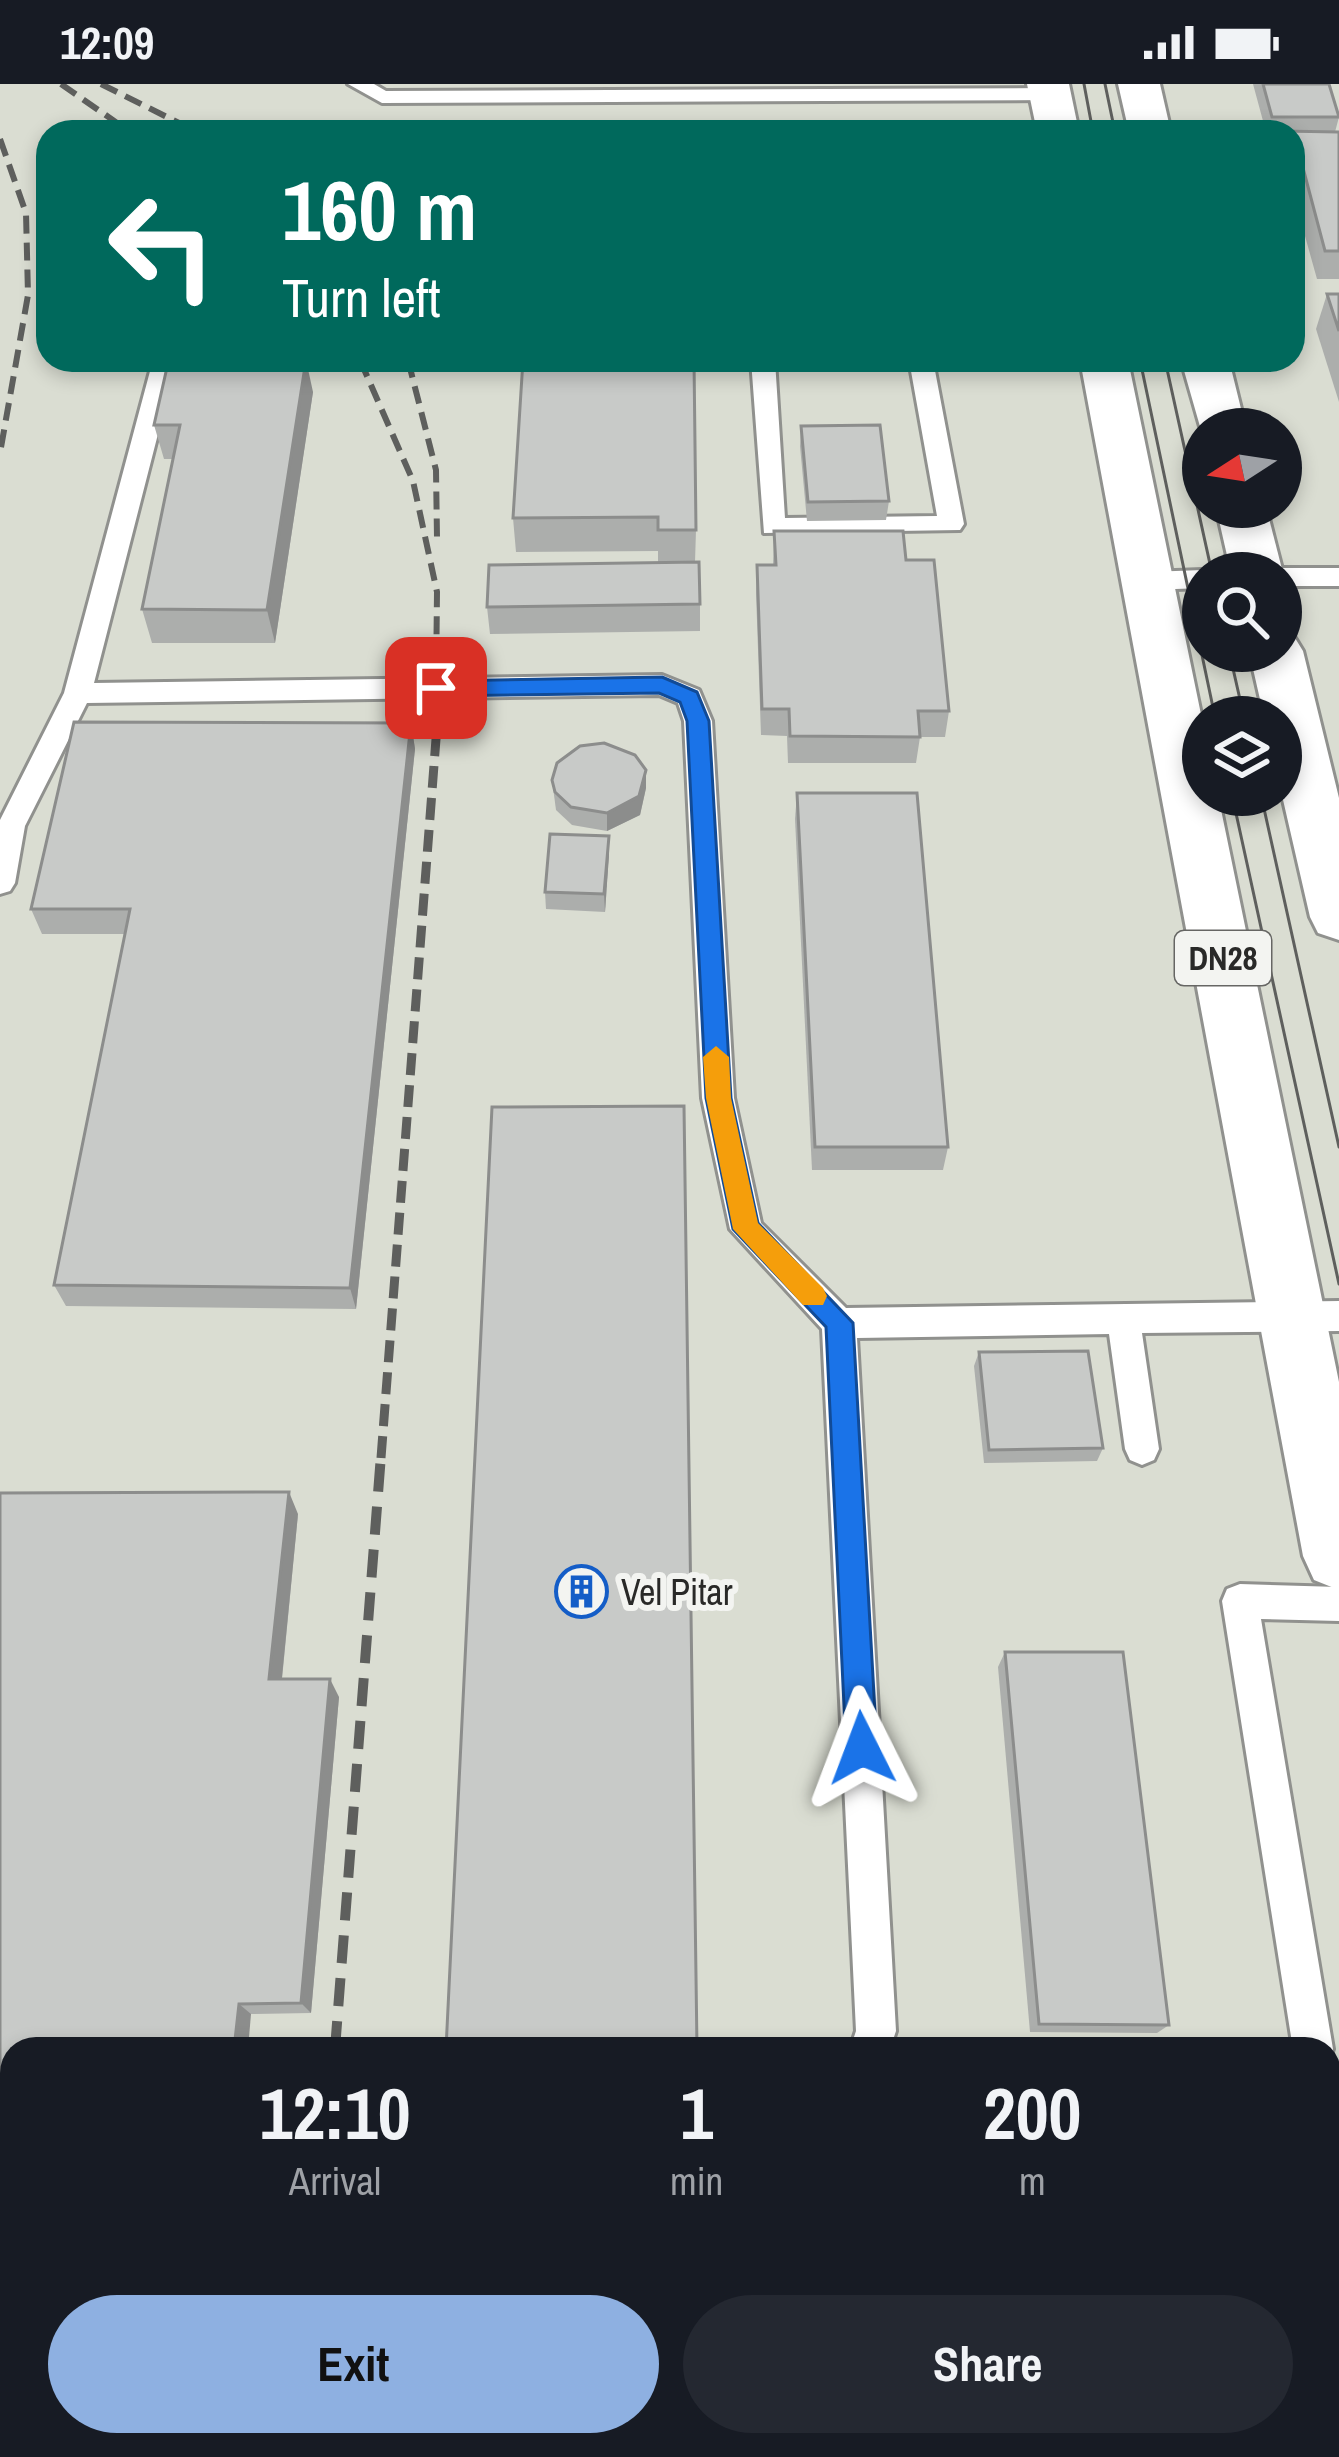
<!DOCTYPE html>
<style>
:root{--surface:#171b24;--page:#242831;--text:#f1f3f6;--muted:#9ea1a6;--accent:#8eb0e1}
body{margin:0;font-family:"Archivo Narrow",sans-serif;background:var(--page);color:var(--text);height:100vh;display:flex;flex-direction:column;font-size:45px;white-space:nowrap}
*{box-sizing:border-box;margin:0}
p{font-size:39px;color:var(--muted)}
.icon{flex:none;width:66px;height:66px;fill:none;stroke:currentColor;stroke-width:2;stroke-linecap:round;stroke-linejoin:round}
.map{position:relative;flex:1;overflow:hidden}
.sheet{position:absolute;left:0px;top:1953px;width:1341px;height:420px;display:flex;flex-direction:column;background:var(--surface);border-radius:36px 36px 0 0;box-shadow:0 6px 18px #0003}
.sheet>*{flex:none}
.hud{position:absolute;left:36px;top:36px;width:1269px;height:252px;border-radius:36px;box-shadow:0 6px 18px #0003;background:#00695c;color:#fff;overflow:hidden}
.needle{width:78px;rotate:258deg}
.buttons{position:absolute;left:1182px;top:324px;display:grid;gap:24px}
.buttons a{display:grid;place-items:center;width:120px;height:120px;border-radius:50%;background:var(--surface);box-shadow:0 6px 18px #0003;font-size:60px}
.pin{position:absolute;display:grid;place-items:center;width:102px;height:102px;color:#fff;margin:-51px;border-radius:24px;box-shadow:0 6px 18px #0006}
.me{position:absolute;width:132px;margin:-66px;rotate:357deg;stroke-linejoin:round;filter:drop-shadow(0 0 9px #0008)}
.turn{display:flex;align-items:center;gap:42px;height:252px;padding:0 48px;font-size:54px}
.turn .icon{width:156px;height:156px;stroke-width:2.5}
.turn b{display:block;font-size:84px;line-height:102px}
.eta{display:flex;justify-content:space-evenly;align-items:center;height:204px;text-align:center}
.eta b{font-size:72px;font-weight:700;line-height:84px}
.cta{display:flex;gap:24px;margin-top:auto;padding:24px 48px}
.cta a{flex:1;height:138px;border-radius:72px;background:var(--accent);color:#111;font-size:48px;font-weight:700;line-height:138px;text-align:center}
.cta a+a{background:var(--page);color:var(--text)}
.status{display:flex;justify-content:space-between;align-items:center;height:84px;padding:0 60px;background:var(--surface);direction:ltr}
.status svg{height:33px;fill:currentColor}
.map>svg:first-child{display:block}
.built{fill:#daddd2;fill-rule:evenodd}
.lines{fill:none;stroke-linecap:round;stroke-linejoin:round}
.service-casing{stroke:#90918e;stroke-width:6}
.primary-casing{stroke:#90918e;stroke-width:6}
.service{fill:#fff;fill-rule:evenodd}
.primary{fill:#fff;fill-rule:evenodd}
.tram{stroke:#5e5f5d;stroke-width:3}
.rail-far2{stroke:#5e5f5d;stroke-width:6;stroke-dasharray:18 9;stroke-linecap:butt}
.rail-far1{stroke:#5e5f5d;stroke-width:9;stroke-dasharray:22 10;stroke-linecap:butt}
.rail{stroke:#5e5f5d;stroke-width:10;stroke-dasharray:28 15;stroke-linecap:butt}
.wall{fill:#acaeac}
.shaded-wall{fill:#8c8d8c}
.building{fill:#c8cac8;stroke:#8c8d8c;stroke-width:3}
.route{fill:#1a73e8;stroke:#114b97;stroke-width:3}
.slow{fill:#f59e0b}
.labels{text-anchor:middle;stroke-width:12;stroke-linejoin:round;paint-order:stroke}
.shield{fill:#f3f4f1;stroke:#666664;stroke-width:3}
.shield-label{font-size:33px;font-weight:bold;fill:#292928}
.poi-label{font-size:36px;fill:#292928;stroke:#f3f4f1;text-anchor:start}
</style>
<div class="status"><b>12:09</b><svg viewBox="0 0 49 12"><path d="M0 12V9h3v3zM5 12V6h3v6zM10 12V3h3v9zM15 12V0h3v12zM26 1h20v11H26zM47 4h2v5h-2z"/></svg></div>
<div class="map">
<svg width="1339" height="2373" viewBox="0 0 1339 2373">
<rect width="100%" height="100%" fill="#e6e7e3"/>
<path class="built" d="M0,0H1339V2373H0ZM48,48H1293V276H48ZM1203,345H1281V423H1203ZM1203,489H1281V567H1203ZM1203,633H1281V711H1203ZM12,1965H1329V2361H12Z"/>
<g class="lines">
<defs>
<g id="service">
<polygon points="348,0 374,0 386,7 1050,4 1060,10 1050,16 382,19"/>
<polygon points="153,276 177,276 94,599 662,591 699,606 712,637 734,1014 761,1139 846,1224 1339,1217 1339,1247 1142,1249 1159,1365 1154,1376 1142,1381 1130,1376 1125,1365 1109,1250 857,1254 896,1947 890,1965 850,1965 856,1947 822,1245 730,1145 702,1014 684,637 678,619 659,611 87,619 25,742 15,799 10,807 0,810 0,736 64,609"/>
<polygon points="751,276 775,276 785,434 937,432 909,276 933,276 964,440 960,446 764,449"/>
<polygon points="1281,484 1339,484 1339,502 1281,502 1281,489 1270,489"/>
<polygon points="1203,486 1212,489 1203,489 1203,504 1148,506 1135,497 1148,488"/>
<polygon points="1240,1500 1339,1503 1339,1537 1261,1535 1333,1965 1329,1976 1329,1965 1293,1965 1222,1517 1227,1505"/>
<polygon points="1329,2040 1339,2044 1339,2104 1329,2102"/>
<rect x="796" y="2361" width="46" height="12"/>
</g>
<g id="primary">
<polygon points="1027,0 1069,0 1079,48 1037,48"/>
<polygon points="1118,0 1160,0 1171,48 1129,48"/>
<polygon points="1080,276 1128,276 1203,640 1203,711 1218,711 1339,1298 1339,1506 1314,1496 1303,1472"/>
<polygon points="1181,276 1229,276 1246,345 1203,345 1203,353"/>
<polygon points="1216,423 1266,423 1283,489 1281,492 1231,489"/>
<polygon points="1281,550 1295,554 1303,567 1339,714 1339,856 1318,849 1310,833 1281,707 1281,633 1264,633 1249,567 1281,567"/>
</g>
</defs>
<use href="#service" class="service-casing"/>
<use href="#primary" class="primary-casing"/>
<use href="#service" class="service"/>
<use href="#primary" class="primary"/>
<g class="tram">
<polyline points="1084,0 1093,48"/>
<polyline points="1105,0 1115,48"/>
<polyline points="1140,276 1215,633"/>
<polyline points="1165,276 1212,489"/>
<polyline points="1229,567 1244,633"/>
<polyline points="1232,711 1339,1200"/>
<polyline points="1261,711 1339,1063"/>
</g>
<g class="rail-far2">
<polyline points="61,0 130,48"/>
<polyline points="101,0 197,48"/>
<polyline points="0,55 26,129 28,211 0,369"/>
<polyline points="360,276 413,397 437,508 436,600"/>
<polyline points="408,276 436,386 437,454"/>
</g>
<polyline class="rail-far1" points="381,1374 436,655 436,597"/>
<g class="rail">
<polyline points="335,1965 381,1371"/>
<polyline points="304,2373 305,2361"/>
</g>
</g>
<g class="wall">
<polygon points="1253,0 1329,0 1339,33 1335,48 1339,48 1339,195 1317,195 1293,109 1293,48 1266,48"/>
<polygon points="1327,210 1339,210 1339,318 1316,245"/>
<polygon points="523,276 696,446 695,478 700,520 700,547 490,550 487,523 658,478 658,467 516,468 513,434"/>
<polygon points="193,279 313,308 275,559 152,559 142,525 173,375 164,375 154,341"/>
<polygon points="801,342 889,417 886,436 807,437 800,362"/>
<polygon points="774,447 906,476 949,627 945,653 920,653 916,679 788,679 787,652 761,651 756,509 757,481 773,481"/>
<polygon points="411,639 415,665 356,1225 66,1222 54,1201 125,850 42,850 31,825"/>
<polygon points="552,696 646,704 640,731 607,747 572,741 556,726"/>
<polygon points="797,709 948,1063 943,1086 812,1086 795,735"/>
<polygon points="609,752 609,770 605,828 546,825 545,808"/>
<polygon points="979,1268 1103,1364 1097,1377 984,1379 974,1282"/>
<polygon points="298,1430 282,1595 339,1613 311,1929 251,1930 0,2373"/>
<polygon points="1005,1568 1169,1941 1157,1949 1030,1948 998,1583"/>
<polygon points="892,2361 1289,2361 1291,2373 892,2373"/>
</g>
<g class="shaded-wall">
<polygon points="306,276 313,308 275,559 267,526"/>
<polygon points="411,639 415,665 356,1225 350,1204"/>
<polygon points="646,686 646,704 640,731 607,747 607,729"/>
<polygon points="609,752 609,770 605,828 604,810"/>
<polygon points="289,1408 298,1430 280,1613 269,1595"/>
<polygon points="330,1595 339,1613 311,1929 301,1919"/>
<polygon points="239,1920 251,1930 248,1965 234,1965"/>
<polygon points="191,2361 206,2361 205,2373 190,2373"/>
</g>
<g class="building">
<polygon points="1263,0 1329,0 1339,33 1272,33"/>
<polygon points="1281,47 1339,48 1339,167 1325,167 1302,80 1293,80 1293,48"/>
<polygon points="1327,210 1339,210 1339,247"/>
<polygon points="194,276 306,276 267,526 142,525 180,341 154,341 168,279 193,279"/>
<polygon points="523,276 694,276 696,446 658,446 658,433 513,434"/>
<polygon points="880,341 889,417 808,418 801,342"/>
<polygon points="774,447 903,447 906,476 934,476 949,627 918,627 920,653 790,652 789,625 762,625 757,481 776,481"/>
<polygon points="699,478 700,520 487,523 489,481"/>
<polygon points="74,638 411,639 350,1204 54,1201 130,825 31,825"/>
<polygon points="604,659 635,671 646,686 639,712 607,729 571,723 555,708 552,696 557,679 580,662"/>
<polygon points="797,709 917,709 948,1063 815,1063"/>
<polygon points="550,750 609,752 604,810 545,808"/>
<polygon points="684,1022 697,1965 446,1965 492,1023"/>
<polygon points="1088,1267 1103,1364 989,1366 979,1268"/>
<polygon points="289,1408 269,1595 330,1595 301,1919 239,1920 234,1965 12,1965 12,2361 191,2361 190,2373 0,2373 0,1409"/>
<polygon points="1005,1568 1123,1568 1169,1941 1039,1940"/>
<rect x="427" y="2361" width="229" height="12"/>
<polygon points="899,2361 1289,2361 1291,2373 900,2373"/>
</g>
<polygon class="route" points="662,593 697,608 709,637 731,1014 758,1139 853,1239 877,1664 873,1675 862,1679 851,1675 846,1664 826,1243 733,1145 706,1014 687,637 680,618 659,609 436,612 425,604 436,597"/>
<polygon class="slow" points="716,962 729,973 731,1014 758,1139 823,1204 827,1212 823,1221 803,1221 733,1145 706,1014 703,973"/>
<defs>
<symbol id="building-ring" viewBox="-11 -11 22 22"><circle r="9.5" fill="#f3f4f1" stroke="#145dc7" stroke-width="1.5"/><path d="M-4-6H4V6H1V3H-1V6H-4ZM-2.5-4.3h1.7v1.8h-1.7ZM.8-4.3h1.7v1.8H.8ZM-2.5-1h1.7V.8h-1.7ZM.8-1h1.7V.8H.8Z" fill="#145dc7"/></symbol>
</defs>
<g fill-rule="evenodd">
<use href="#building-ring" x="552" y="1478" width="59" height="59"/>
</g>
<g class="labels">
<rect class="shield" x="1175" y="847" width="96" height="54" rx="9"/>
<g class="shield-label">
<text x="1223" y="886">DN28</text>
</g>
<g class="poi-label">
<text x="621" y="1521">Vel Pitar</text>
</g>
</g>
</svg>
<div class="buttons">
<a><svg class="needle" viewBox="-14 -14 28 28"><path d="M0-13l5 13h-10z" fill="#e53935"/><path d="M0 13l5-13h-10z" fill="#9ea1a6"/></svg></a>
<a><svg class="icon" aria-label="search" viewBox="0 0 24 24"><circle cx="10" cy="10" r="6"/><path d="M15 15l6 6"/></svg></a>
<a><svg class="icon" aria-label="layers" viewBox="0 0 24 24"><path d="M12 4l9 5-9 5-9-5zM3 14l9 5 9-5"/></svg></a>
</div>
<div class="pin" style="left:436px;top:604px;background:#d93025"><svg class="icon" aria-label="arrive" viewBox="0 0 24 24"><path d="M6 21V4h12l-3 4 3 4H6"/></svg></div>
<svg class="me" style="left:862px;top:1664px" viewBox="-20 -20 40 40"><path d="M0-17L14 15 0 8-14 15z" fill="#1a73e8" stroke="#fff" stroke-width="4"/></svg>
<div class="hud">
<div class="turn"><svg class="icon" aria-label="left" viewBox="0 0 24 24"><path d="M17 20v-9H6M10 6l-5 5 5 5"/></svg><div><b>160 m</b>Turn left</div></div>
</div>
<section class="sheet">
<div class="eta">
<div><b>12:10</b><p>Arrival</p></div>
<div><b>1</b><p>min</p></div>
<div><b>200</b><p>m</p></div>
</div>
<div class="cta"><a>Exit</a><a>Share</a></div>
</section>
</div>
